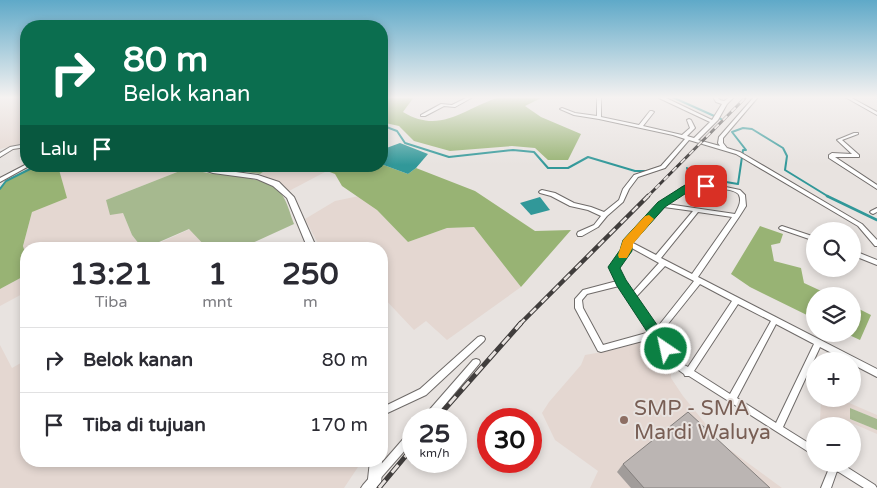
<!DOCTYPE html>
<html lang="id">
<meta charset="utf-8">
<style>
:root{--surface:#fff;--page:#f7f7f7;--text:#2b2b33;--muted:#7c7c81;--line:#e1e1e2}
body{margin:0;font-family:"Varela Round",sans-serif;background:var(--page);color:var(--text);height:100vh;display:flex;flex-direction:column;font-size:19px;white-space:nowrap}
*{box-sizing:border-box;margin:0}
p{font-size:16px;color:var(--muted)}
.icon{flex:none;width:28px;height:28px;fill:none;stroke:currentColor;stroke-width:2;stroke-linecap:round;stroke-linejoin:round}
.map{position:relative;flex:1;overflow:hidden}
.drawer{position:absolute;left:20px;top:242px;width:368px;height:225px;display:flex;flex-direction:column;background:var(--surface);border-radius:20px;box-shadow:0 2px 8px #0003}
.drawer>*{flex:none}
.hud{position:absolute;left:20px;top:20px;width:368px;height:152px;border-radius:20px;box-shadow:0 2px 8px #0003;background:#0b6e4f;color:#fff;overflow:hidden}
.fabs{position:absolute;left:806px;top:222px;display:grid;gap:10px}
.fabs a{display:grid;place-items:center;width:55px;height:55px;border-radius:50%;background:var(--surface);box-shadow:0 2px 8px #0003;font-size:25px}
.speed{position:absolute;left:402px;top:408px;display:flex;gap:10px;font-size:25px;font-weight:700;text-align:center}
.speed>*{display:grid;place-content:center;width:65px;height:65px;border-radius:50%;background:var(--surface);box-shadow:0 2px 8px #0003;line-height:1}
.speed small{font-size:12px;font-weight:400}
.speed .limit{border:8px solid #d22;background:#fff;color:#111}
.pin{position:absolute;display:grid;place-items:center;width:42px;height:42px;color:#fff;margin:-21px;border-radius:10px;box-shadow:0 2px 8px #0006}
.me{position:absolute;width:55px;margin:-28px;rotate:326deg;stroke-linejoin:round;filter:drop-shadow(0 0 4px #0008)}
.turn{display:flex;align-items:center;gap:18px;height:105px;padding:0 20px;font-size:22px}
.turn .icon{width:65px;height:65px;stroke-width:2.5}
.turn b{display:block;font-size:35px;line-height:42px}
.then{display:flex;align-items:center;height:48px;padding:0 20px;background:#0003;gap:10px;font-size:19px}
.eta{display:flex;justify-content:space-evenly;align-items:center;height:85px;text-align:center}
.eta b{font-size:30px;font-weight:800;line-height:35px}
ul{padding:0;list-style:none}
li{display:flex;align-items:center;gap:15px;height:65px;padding:0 20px;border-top:1px solid var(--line)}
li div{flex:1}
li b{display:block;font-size:19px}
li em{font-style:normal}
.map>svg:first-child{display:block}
.built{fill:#e4d7d1}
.green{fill:#a6b98f}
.forest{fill:#98b374}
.water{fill:#319899}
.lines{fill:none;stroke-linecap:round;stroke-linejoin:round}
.stream-far1{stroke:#319899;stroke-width:2}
.stream{stroke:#319899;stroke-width:2.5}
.street-casing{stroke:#6f6b69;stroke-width:2}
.secondary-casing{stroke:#6f6b69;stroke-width:2}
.street{fill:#fff;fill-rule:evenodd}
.secondary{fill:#fff;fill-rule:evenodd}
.rail-far2-casing{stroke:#403d3c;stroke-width:3}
.rail-far1-casing{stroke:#403d3c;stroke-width:4.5}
.rail-casing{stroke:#403d3c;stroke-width:5}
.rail-far2{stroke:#e8e3e0;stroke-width:2;stroke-dasharray:6;stroke-linecap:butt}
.rail-far1{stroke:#e8e3e0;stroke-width:2.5;stroke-dasharray:8;stroke-linecap:butt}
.rail{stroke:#e8e3e0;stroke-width:3;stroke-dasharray:10;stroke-linecap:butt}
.wall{fill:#a19c9a}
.building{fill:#bbb5b3;stroke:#837f7d}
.route{fill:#0b8043;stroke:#07532c}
.slow{fill:#f59e0b}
.education-dot{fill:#8d6e63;stroke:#e8e3e0;stroke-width:2}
.labels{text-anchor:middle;stroke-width:4;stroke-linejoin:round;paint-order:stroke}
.near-education-label{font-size:21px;fill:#785e54;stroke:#e8e3e0;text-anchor:start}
</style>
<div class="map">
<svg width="877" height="488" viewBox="0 0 877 488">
<rect width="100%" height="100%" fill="#e8e3e0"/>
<g class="built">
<polygon points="0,97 26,97 26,143 0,149"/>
<polygon points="58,166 188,166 190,167 106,200 123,213 132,235 143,249 129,249 123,242 111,249 26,249 26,256 23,246 32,212 62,180"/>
<polygon points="272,166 314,166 325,172 289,191 284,186 260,174"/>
<polygon points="359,196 377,210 408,242 447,228 474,227 521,287 447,340 426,321 414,330 381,295 381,249 321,249 305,219 335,201"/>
<polygon points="190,229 208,249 146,249"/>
<polygon points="26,275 26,292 0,306 0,289"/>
<polygon points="652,338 662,348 671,362 671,378 683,396 722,444 782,488 590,488 598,471 555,440 542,413 549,402 581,365 585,355 613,350"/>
<polygon points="0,345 12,368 26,360 26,461 362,461 344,488 0,488"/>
<polygon points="821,399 836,404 837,399 840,399 877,415 877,419 850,408 850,419 877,430 877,434 840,418 839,426 827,426 820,422"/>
</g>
<g class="green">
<polygon points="207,166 272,166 260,174"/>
<path d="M190,167L193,169L190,172H192L198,171C221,177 263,174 280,192C287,200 290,214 294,224L239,249H208L189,229L143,249L132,235L123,213L110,215L106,200Z"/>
<polygon points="850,408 877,419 877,430 850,419"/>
</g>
<g class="forest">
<path d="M381,97H414L403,112C441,135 464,108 500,97C512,94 530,97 543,97L525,106L541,117L581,134L568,160H548L535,148L512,146L450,151L414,141L399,126L381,122L384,110L381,109Z"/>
<polygon points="381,164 408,174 416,168 475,191 535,231 571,230 521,287 474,227 447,228 408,242 377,210 342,186 335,174 314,166 381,166"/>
<polygon points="36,166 58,166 67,198 32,212 23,246 26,256 26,275 0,289 0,189 6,181"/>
<polygon points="760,226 783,234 780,243 771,245 774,261 801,268 804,283 832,296 815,296 815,319 750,287 731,274"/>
<polygon points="853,306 871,315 860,340 847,334 852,334"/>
</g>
<g class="water">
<polygon points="400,143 428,154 416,168 408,174 381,164 381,150"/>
<polygon points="540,197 550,210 531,215 520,203"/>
</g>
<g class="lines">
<g class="stream-far1">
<polyline points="672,97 721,119"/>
<polyline points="381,125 397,131 405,143 449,157 513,150 534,152 548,168 568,168 588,157 635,171 650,171"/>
<polyline points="687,168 690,176 738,184 743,150 746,150 732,132 743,128 752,129 783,148 787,156 785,170 829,197"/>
<polyline points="0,189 6,181 36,166"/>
</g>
<polyline class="stream" points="827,196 877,220"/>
<defs>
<g id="street">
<polygon points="468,97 473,97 455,107 444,106 425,116 421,116 421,115 441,104 452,105"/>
<polygon points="597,97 601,97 601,117 639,125 650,111 652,111 654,112 643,126 682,135 690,128 687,120 689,119 691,120 695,128 687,136 694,138 710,122 659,98 659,97 664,97 712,120 722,104 716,102 713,97 717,97 720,100 724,101 730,97 734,97 727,104 718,120 698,140 720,146 718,143 719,137 754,97 758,97 723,138 723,143 727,148 740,152 862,224 877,240 877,246 875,246 858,226 736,154 689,140 665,168 638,177 629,189 623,202 607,216 598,227 582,236 578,236 577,234 578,232 594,225 601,216 588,210 570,206 551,196 540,193 539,192 540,191 542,190 555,193 574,203 591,207 604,212 619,200 623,189 634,175 661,166 685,139 673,135 599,119 574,115 560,109 562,108 575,113 597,116"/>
<polygon points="845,97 850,97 877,112 877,115"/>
<polygon points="854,133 858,133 858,134 842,140 859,155 859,157 835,157 877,185 877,189 829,158 829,155 832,153 852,154 837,140"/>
<polygon points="26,144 26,147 13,149 0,157 0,153 10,147"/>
<polygon points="25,165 26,165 26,166 29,166 0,182 0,178"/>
<path d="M702,183L721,186L740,190L745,195L746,206L739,217L698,277L877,369V377L852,364V361H847L820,347L783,427L815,447V456L689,376H685L684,374L673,366L654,338L601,352L598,351L575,308V299L583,290L617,281L611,267L622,252L625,241L660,204L681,188L691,184ZM697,187C704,187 736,188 739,195C742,202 738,208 735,214L667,204L685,190ZM664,207L693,211L656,255L631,242ZM698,212L732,217L692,274L661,258ZM630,247L659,263L632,293L624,282L617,267L627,255ZM665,266L694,281L656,329L635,298ZM700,284L732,301L688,367L679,362L660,334ZM619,286L650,332L603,345L583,308L582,300L587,294ZM738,304L771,321L730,394L694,371ZM776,324L814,344L776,423L737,398Z"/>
<polygon points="877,208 877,212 873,214 871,213 870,212 871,211"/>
<polygon points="782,226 815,237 815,241 780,229 779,228 780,227"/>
<polygon points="852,250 877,260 877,265 852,255"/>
<polygon points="481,336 484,337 485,339 484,341 426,395 381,416 381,408 420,389 478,337"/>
<polygon points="476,359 479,360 480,362 479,364 433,419 423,419 424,416 473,360"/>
<polygon points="414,429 414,440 372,488 361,488 363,485 411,430"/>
<polygon points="830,464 842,464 875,485 877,488 864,488 837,471 831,488 821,488 830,466"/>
</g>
<g id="secondary">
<polygon points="192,166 205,166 214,169 258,175 279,182 294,197 317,249 308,249 287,198 273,186 257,179 213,173"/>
<polygon points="381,459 382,461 381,488 367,488 370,461 381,461"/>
</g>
</defs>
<use href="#street" class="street-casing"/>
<use href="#secondary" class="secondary-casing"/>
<use href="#street" class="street"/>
<use href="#secondary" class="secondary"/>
<defs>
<polyline id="rail-far2" points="647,197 746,97"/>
<polyline id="rail-far1" points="519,325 648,196"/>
<g id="rail">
<polyline points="436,419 521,323"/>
<polyline points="379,488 414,446"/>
</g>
</defs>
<use href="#rail-far2" class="rail-far2-casing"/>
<use href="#rail-far1" class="rail-far1-casing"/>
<use href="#rail" class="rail-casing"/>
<use href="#rail-far2" class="rail-far2"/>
<use href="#rail-far1" class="rail-far1"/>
<use href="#rail" class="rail"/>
</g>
<polygon class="wall" points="623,464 770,488 631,488 617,472"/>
<polygon class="building" points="688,412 770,488 644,488 623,464"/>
<linearGradient id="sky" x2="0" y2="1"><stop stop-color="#5fa9c8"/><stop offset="0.59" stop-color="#f5f2f1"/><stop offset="1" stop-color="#f5f2f1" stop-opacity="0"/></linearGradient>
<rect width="877" height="165" fill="url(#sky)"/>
<polygon class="route" points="706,183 712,186 710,189 691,190 665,207 632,244 632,251 620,268 626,280 671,345 673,349 671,353 666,355 661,353 617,286 608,267 620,250 623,240 658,202 685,185"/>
<polygon class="slow" points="649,215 654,219 633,244 633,247 627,258 619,258 618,255 623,240 645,216"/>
<circle class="education-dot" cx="624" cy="420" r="5"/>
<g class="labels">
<g class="near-education-label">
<text x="634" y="415">SMP - SMA<tspan x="634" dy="24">Mardi Waluya</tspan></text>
</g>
</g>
</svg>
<div class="fabs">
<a><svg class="icon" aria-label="search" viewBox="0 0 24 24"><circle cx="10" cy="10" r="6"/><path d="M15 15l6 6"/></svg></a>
<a><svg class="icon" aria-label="layers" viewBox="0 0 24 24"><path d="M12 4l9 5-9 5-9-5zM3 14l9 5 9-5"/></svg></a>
<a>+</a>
<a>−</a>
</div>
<div class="speed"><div>25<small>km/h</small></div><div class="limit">30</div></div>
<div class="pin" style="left:706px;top:186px;background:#d93025"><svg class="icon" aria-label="arrive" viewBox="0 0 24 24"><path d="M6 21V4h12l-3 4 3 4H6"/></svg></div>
<svg class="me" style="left:666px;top:349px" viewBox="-20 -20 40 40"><circle r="17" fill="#0b8043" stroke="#fff" stroke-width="3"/><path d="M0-11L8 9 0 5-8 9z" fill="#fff"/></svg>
<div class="hud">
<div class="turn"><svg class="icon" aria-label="right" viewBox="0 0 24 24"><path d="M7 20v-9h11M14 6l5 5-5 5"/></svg><div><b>80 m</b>Belok kanan</div></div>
<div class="then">Lalu<svg class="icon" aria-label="arrive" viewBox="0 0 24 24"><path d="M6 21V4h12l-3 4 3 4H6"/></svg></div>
</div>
<section class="drawer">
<div class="eta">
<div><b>13:21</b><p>Tiba</p></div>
<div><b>1</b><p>mnt</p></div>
<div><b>250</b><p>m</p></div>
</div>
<ul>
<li><svg class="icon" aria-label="right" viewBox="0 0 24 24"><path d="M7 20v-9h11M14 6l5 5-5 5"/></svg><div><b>Belok kanan</b></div><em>80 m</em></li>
<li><svg class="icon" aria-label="arrive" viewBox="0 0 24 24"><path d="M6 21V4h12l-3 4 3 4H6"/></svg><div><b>Tiba di tujuan</b></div><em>170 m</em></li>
</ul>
</section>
</div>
